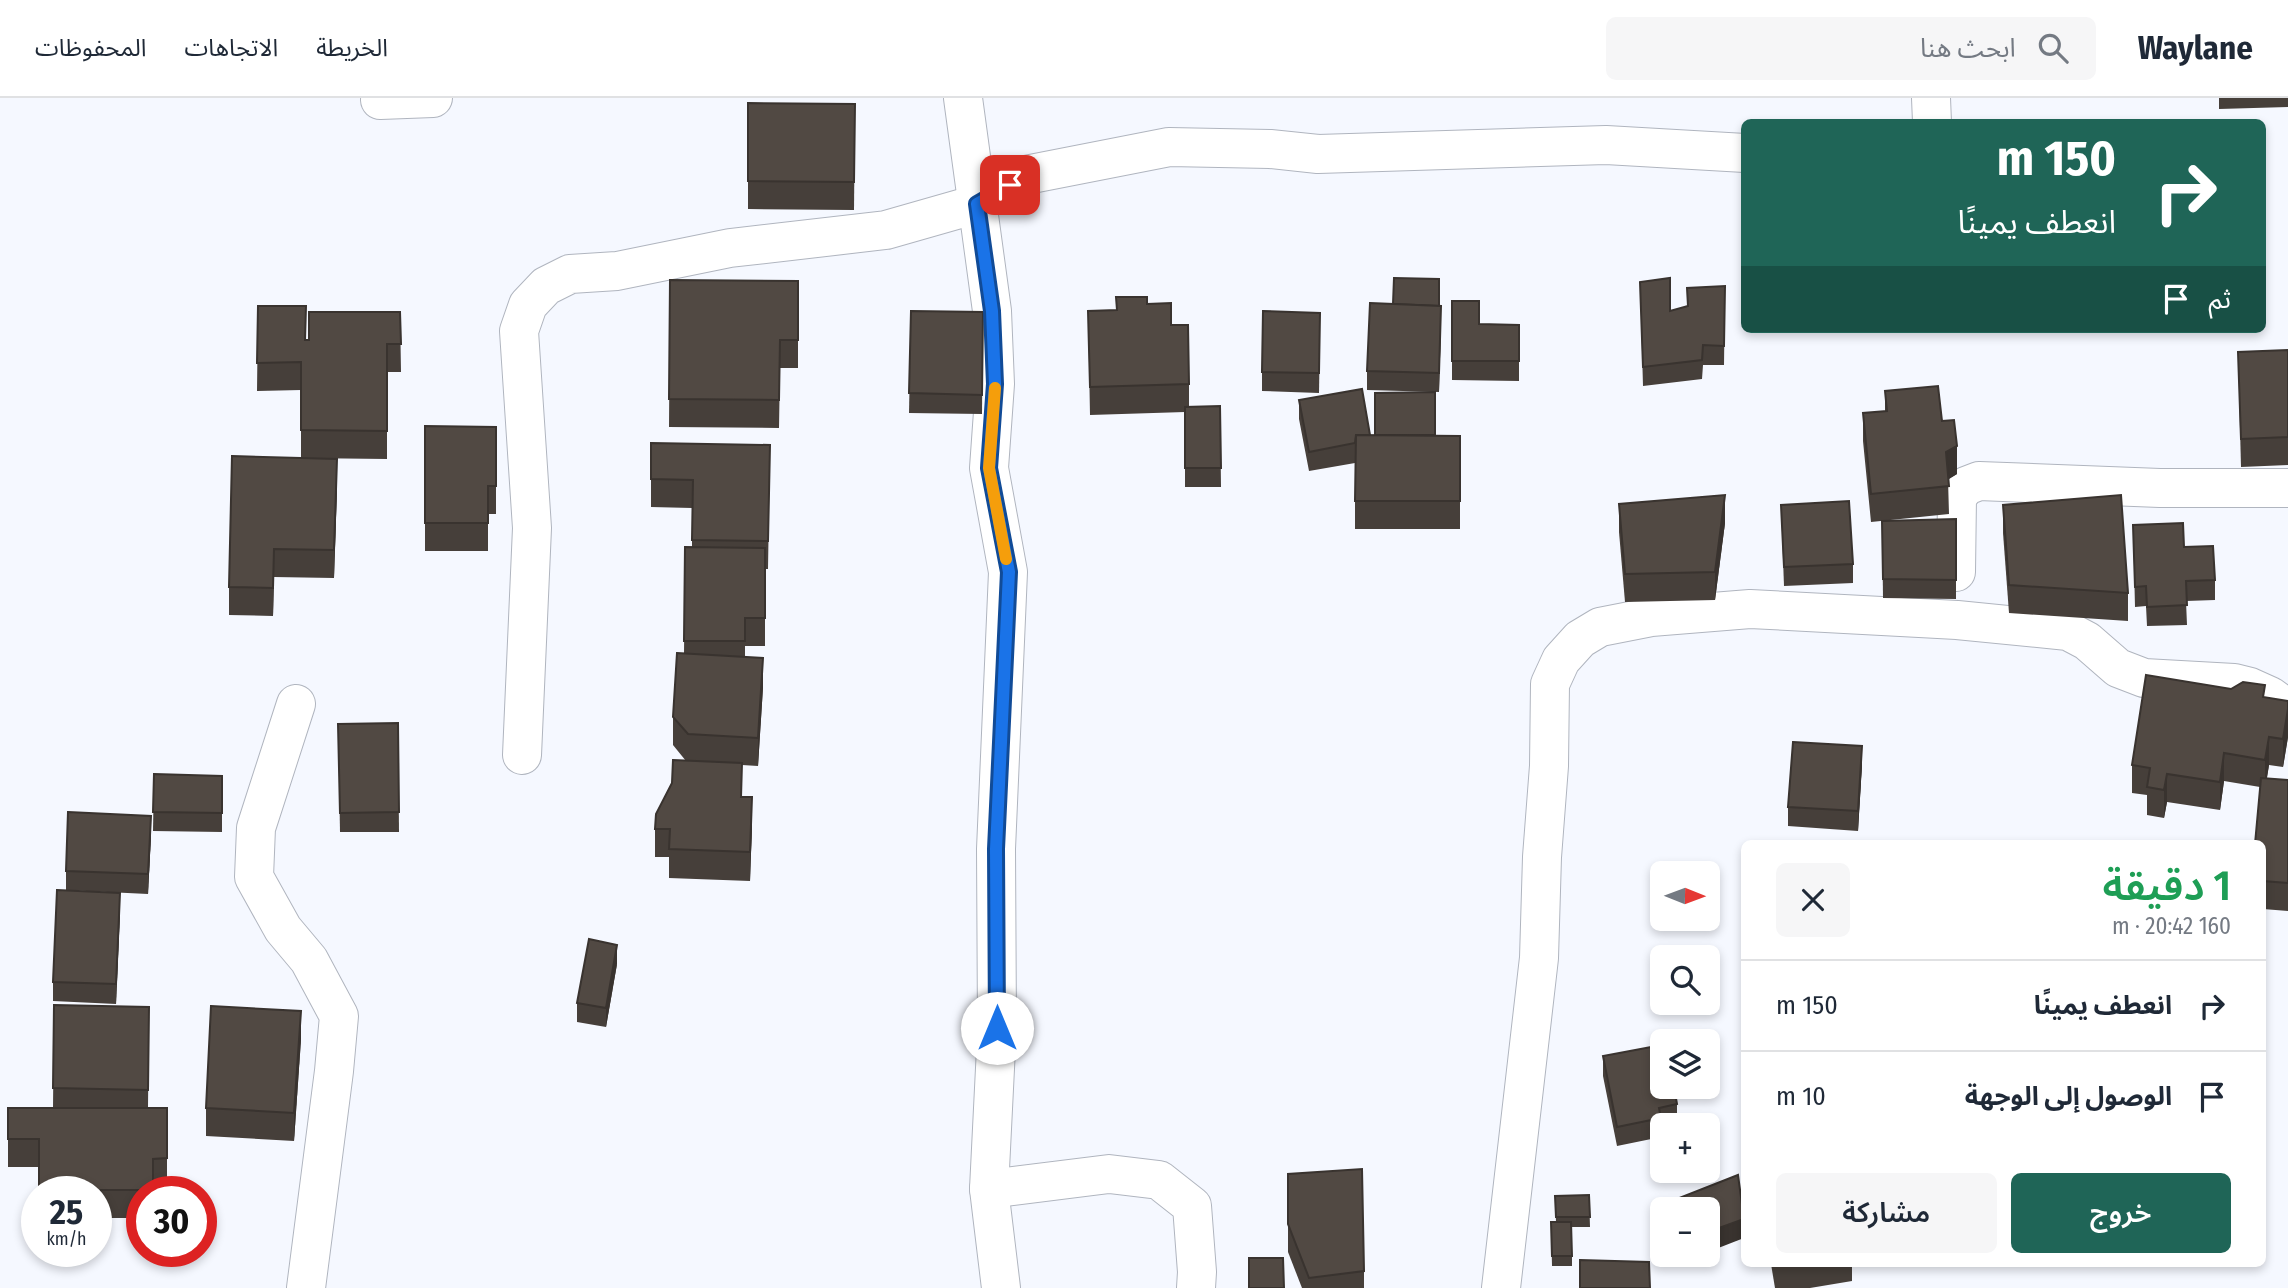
<!DOCTYPE html>
<html lang="ar">
<meta charset="utf-8">
<style>
:root{--surface:#fff;--page:#f6f6f7;--text:#1f2937;--muted:#747a83;--line:#e0e1e3;--accent:#1f6557}
body{margin:0;font-family:"Fira Sans Condensed","Noto Sans Arabic",sans-serif;background:var(--page);color:var(--text);direction:rtl;height:100vh;display:flex;flex-direction:column;font-size:26px;white-space:nowrap}
*{box-sizing:border-box;margin:0}
p{font-size:23px;color:var(--muted)}
.icon{flex:none;width:38px;height:38px;fill:none;stroke:currentColor;stroke-width:2;stroke-linecap:round;stroke-linejoin:round}
.map{position:relative;flex:1;overflow:hidden;direction:ltr}
.sheet{position:absolute;left:1741px;top:742px;width:525px;height:427px;display:flex;flex-direction:column;background:var(--surface);border-radius:10px;box-shadow:0 4px 10px #0003;direction:rtl}
.sheet>*{flex:none}
.guide{position:absolute;left:1741px;top:21px;width:525px;height:214px;border-radius:10px;box-shadow:0 4px 10px #0003;direction:rtl;background:#1f6557;color:#fff;overflow:hidden}
.needle{width:46px;rotate:91deg}
.buttons{position:absolute;left:1650px;top:763px;display:grid;gap:14px}
.buttons a{display:grid;place-items:center;width:70px;height:70px;border-radius:10px;background:var(--surface);box-shadow:0 4px 10px #0003;font-size:35px}
.speed{position:absolute;left:21px;top:1078px;display:flex;gap:14px;font-size:35px;font-weight:700;text-align:center}
.speed>*{display:grid;place-content:center;width:91px;height:91px;border-radius:50%;background:var(--surface);box-shadow:0 4px 10px #0003;line-height:1}
.speed small{font-size:18px;font-weight:400}
.speed .limit{border:10px solid #d22;background:#fff;color:#111}
.pin{position:absolute;display:grid;place-items:center;width:60px;height:60px;color:#fff;margin:-30px;border-radius:14px;box-shadow:0 4px 10px #0006}
.me{position:absolute;width:77px;margin:-38px;rotate:0deg;stroke-linejoin:round;filter:drop-shadow(0 0 5px #0008)}
.turn{display:flex;align-items:center;gap:24px;height:147px;padding:0 35px;font-size:32px}
.turn .icon{width:91px;height:91px;stroke-width:2.5}
.turn b{display:block;font-size:49px;line-height:60px}
.then{display:flex;align-items:center;height:66px;padding:0 35px;background:#0003;gap:14px;font-size:26px}
.round{display:grid;place-items:center;flex:none;width:74px;height:74px;border-radius:10px;background:var(--page)}
.head{display:flex;align-items:center;justify-content:space-between;height:119px;padding:0 35px}
h1{font-size:42px;font-weight:600;line-height:52px;color:#1e9e55}
.button{display:flex;gap:14px;margin-top:auto;padding:14px 35px}
.button a{flex:1;height:80px;border-radius:10px;background:var(--accent);color:#fff;font-size:28px;font-weight:600;line-height:80px;text-align:center}
.button a+a{background:var(--page);color:var(--text)}
ul{padding:0;list-style:none}
li{display:flex;align-items:center;gap:21px;height:91px;padding:0 35px;border-top:2px solid var(--line)}
li div{flex:1}
li b{display:block;font-size:26px}
li em{font-style:normal}
header{display:flex;align-items:center;gap:42px;box-sizing:border-box;height:98px;padding:0 35px;background:var(--surface);border-bottom:2px solid var(--line)}
header strong{font-size:33px}
nav{display:flex;gap:38px;margin-inline-start:auto;font-size:24px}
.search{width:490px;height:63px;background:var(--page);display:flex;align-items:center;gap:18px;box-sizing:border-box;padding:0 24px;border-radius:10px;color:var(--muted);font-size:26px}
.map>svg:first-child{display:block}
.lines{fill:none;stroke-linecap:round;stroke-linejoin:round}
.street-casing{stroke:#b0b5bf;stroke-width:40}
.street{stroke:#fff;stroke-width:38}
.wall{fill:#463f3a}
.shaded-wall{fill:#39332f}
.building{fill:#514943;stroke:#39332f;stroke-width:2}
.route-casing{stroke:#114b97;stroke-width:18}
.route{stroke:#1a73e8;stroke-width:12}
.slow{stroke:#f59e0b;stroke-width:12}
</style>
<header>
<strong>Waylane</strong>
<div class="search"><svg class="icon" aria-label="search" viewBox="0 0 24 24"><circle cx="10" cy="10" r="6"/><path d="M15 15l6 6"/></svg>ابحث هنا</div>
<nav><a>الخريطة</a><a>الاتجاهات</a><a>المحفوظات</a></nav>
</header>
<div class="map">
<svg width="2288" height="1190" viewBox="0 0 2288 1190">
<rect width="100%" height="100%" fill="#f5f8ff"/>
<g class="lines">
<defs>
<g id="street">
<polyline points="963,0 992,213 995,286 989,370 1008,474 996,751 997,930 989,1091 1001,1190"/>
<polyline points="1931,0 1932,24"/>
<polyline points="380,2 433,0"/>
<polyline points="1956,474 1957,399 1966,388 1979,383 2160,390 2288,390"/>
<polyline points="296,606 256,730 254,779 283,831 309,862 339,918 334,973 306,1190"/>
<polyline points="522,657 532,430 519,233 528,207 546,188 570,176 617,173 730,150 886,132 977,106 1026,77 1169,49 1270,51 1318,56 1606,47 1745,55"/>
<polyline points="989,1091 1109,1076 1159,1082 1192,1108 1197,1174 1196,1190"/>
<polyline points="1501,1190 1539,860 1542,759 1549,668 1550,586 1561,562 1580,541 1600,529 1651,519 1750,511 1957,522 2068,533 2087,543 2118,570 2144,580 2234,585 2250,589 2270,598 2288,611"/>
</g>
</defs>
<use href="#street" class="street-casing"/>
<use href="#street" class="street"/>
</g>
<g class="wall">
<polygon points="2219,0 2288,0 2288,9 2219,11"/>
<polygon points="748,5 855,6 854,112 748,111"/>
<polygon points="670,182 798,183 798,270 780,270 779,330 669,329"/>
<polygon points="1640,184 1670,213 1687,208 1687,190 1725,188 1724,267 1703,267 1702,281 1643,288"/>
<polygon points="1452,203 1479,226 1519,227 1519,283 1452,282"/>
<polygon points="1147,206 1171,227 1189,286 1189,309 1220,308 1221,389 1185,389 1185,314 1090,317 1088,213 1116,212"/>
<polygon points="258,208 306,242 400,214 401,274 387,274 387,361 301,360 301,292 257,293"/>
<polygon points="1439,208 1441,227 1439,294 1367,292 1367,273"/>
<polygon points="911,213 983,214 982,316 909,315"/>
<polygon points="1320,234 1319,295 1262,293 1262,274"/>
<polygon points="2288,252 2288,367 2241,369 2238,254"/>
<polygon points="1885,293 1942,323 1957,376 1948,381 1949,416 1871,424 1863,343 1863,315 1885,313"/>
<polygon points="1299,302 1370,337 1460,338 1460,431 1355,431 1355,365 1309,373 1299,321"/>
<polygon points="425,328 496,329 496,416 488,416 488,453 425,453"/>
<polygon points="651,345 770,347 768,471 765,471 765,548 745,548 745,559 763,589 758,668 742,667 742,699 752,727 750,783 669,780 669,759 655,759 655,731 686,663 673,647 673,619 684,556 685,449 692,450 692,410 651,409"/>
<polygon points="337,389 334,480 274,479 273,518 229,517 229,489"/>
<polygon points="1619,406 1725,425 1715,502 1625,504 1619,434"/>
<polygon points="1781,407 1853,466 1853,485 1784,488"/>
<polygon points="2003,407 2128,495 2128,523 2009,515 2003,435"/>
<polygon points="1956,421 1956,501 1883,500 1882,423"/>
<polygon points="2133,427 2184,449 2215,482 2215,502 2186,503 2187,527 2147,528 2146,508 2135,509"/>
<polygon points="2265,599 2288,603 2288,639 2283,669 2269,667 2267,680 2288,682 2288,813 2263,811 2263,746 2260,689 2224,683 2220,712 2167,704 2164,720 2147,717 2147,697 2132,695 2132,667"/>
<polygon points="398,625 399,734 340,734 338,626"/>
<polygon points="1862,667 1858,733 1788,728 1788,709"/>
<polygon points="154,676 222,678 222,734 153,733"/>
<polygon points="151,737 148,796 66,792 66,773"/>
<polygon points="120,814 116,906 53,903 53,884"/>
<polygon points="617,866 606,929 577,924 577,905"/>
<polygon points="54,907 149,909 148,1010 167,1010 167,1088 153,1089 153,1094 142,1094 142,1120 96,1120 96,1094 39,1094 39,1069 8,1069 8,1010 53,1010"/>
<polygon points="301,941 294,1043 206,1038 206,1010"/>
<polygon points="1603,958 1681,989 1681,998 1676,1001 1677,1006 1677,1026 1662,1027 1662,1029 1661,1029 1661,1039 1617,1048 1603,978"/>
<polygon points="1288,1076 1364,1173 1364,1190 1302,1190 1288,1154"/>
<polygon points="1589,1097 1590,1129 1572,1129 1572,1168 1552,1168 1551,1124 1556,1124 1555,1098"/>
<polygon points="1771,1166 1852,1166 1852,1183 1810,1190 1775,1190"/>
</g>
<g class="shaded-wall">
<polygon points="1441,208 1441,227 1439,294 1439,275"/>
<polygon points="1957,348 1957,376 1946,383 1946,354"/>
<polygon points="337,361 337,389 334,480 334,452"/>
<polygon points="1725,397 1725,425 1715,502 1715,474"/>
<polygon points="274,451 274,479 273,518 273,490"/>
<polygon points="763,560 763,589 758,668 758,640"/>
<polygon points="2288,611 2288,639 2283,669 2283,641"/>
<polygon points="2269,639 2269,667 2265,690 2265,662"/>
<polygon points="1862,648 1862,667 1858,733 1858,713"/>
<polygon points="2224,655 2224,683 2220,712 2220,684"/>
<polygon points="2167,676 2167,704 2164,720 2164,692"/>
<polygon points="752,699 752,727 750,783 750,754"/>
<polygon points="151,718 151,737 148,796 148,776"/>
<polygon points="120,795 120,814 116,906 116,886"/>
<polygon points="617,847 617,866 606,929 606,910"/>
<polygon points="301,913 301,941 294,1043 294,1015"/>
<polygon points="1673,989 1681,989 1681,998 1673,1003"/>
<polygon points="1744,1121 1744,1140 1708,1154 1708,1134"/>
<polygon points="1689,1157 1700,1157 1689,1161"/>
</g>
<g class="building">
<polygon points="748,5 855,6 854,84 748,83"/>
<polygon points="1394,180 1439,181 1439,208 1393,206"/>
<polygon points="1670,180 1670,213 1688,208 1687,190 1725,188 1724,248 1703,247 1702,262 1643,269 1640,184"/>
<polygon points="670,182 798,183 798,242 780,242 779,302 669,301"/>
<polygon points="1116,199 1147,199 1147,206 1171,205 1171,227 1188,227 1189,286 1090,289 1088,213 1117,212"/>
<polygon points="1452,203 1479,203 1479,226 1519,227 1519,263 1452,263"/>
<polygon points="1370,205 1441,208 1439,275 1367,273"/>
<polygon points="258,208 306,208 305,242 309,242 309,214 400,214 401,246 387,246 387,333 301,332 301,264 257,265"/>
<polygon points="911,213 983,214 982,297 909,295"/>
<polygon points="1263,213 1320,215 1319,275 1262,274"/>
<polygon points="2288,252 2288,339 2241,341 2238,254"/>
<polygon points="1938,288 1942,323 1954,322 1957,348 1946,354 1949,388 1871,396 1863,315 1887,313 1885,293"/>
<polygon points="1362,291 1370,337 1356,337 1355,345 1309,354 1299,302"/>
<polygon points="1435,294 1435,337 1375,337 1375,295"/>
<polygon points="1220,308 1221,370 1185,370 1185,309"/>
<polygon points="425,328 496,329 496,388 488,388 488,425 425,425"/>
<polygon points="1356,337 1460,338 1460,403 1355,403"/>
<polygon points="651,345 770,347 768,443 692,442 693,382 651,381"/>
<polygon points="232,358 337,361 334,452 274,451 273,490 229,489"/>
<polygon points="1725,397 1715,474 1625,476 1619,406"/>
<polygon points="2121,397 2128,495 2009,487 2003,407"/>
<polygon points="1849,403 1853,466 1784,469 1781,407"/>
<polygon points="1956,421 1956,482 1883,481 1882,423"/>
<polygon points="2183,425 2184,449 2213,448 2215,482 2186,483 2187,507 2147,509 2146,488 2135,489 2133,427"/>
<polygon points="685,449 765,450 765,520 745,520 745,543 684,543"/>
<polygon points="677,555 763,560 758,640 688,636 673,619"/>
<polygon points="2146,577 2231,591 2243,584 2265,587 2263,599 2288,603 2288,611 2283,641 2269,639 2265,662 2224,655 2220,684 2167,676 2164,692 2147,689 2150,670 2132,667"/>
<polygon points="398,625 399,714 340,715 338,626"/>
<polygon points="1793,644 1862,648 1858,713 1788,709"/>
<polygon points="673,662 742,665 741,699 752,699 750,754 669,751 670,731 655,731 656,716 672,685"/>
<polygon points="154,676 222,678 222,715 153,714"/>
<polygon points="2261,680 2288,682 2288,785 2263,783 2263,746 2255,746"/>
<polygon points="68,714 151,718 148,776 66,773"/>
<polygon points="57,792 120,795 116,886 53,884"/>
<polygon points="589,841 617,847 606,910 577,905"/>
<polygon points="54,907 149,909 148,992 53,990"/>
<polygon points="211,908 301,913 294,1015 206,1010"/>
<polygon points="1662,947 1662,989 1674,989 1677,1006 1659,1010 1661,1020 1617,1029 1603,958"/>
<polygon points="8,1010 167,1010 167,1060 153,1061 153,1092 39,1092 39,1041 8,1041"/>
<polygon points="1362,1071 1364,1173 1309,1180 1288,1126 1288,1076"/>
<polygon points="1738,1077 1744,1121 1708,1134 1708,1111 1677,1111 1674,1102"/>
<polygon points="1589,1097 1590,1119 1556,1119 1555,1098"/>
<polygon points="1551,1124 1571,1124 1572,1158 1552,1158"/>
<polygon points="1249,1160 1283,1160 1284,1190 1249,1190"/>
<polygon points="1580,1162 1649,1164 1650,1190 1580,1190"/>
</g>
<g class="lines">
<defs>
<polyline id="route" points="997,930 996,751 1009,474 989,370 995,286 992,213 977,106 1010,87"/>
</defs>
<use href="#route" class="route-casing"/>
<use href="#route" class="route"/>
<polyline class="slow" points="995,290 989,370 1006,461"/>
</g>
</svg>
<div class="buttons">
<a><svg class="needle" viewBox="-14 -14 28 28"><path d="M0-13l5 13h-10z" fill="#e53935"/><path d="M0 13l5-13h-10z" fill="#747a83"/></svg></a>
<a><svg class="icon" aria-label="search" viewBox="0 0 24 24"><circle cx="10" cy="10" r="6"/><path d="M15 15l6 6"/></svg></a>
<a><svg class="icon" aria-label="layers" viewBox="0 0 24 24"><path d="M12 4l9 5-9 5-9-5zM3 14l9 5 9-5"/></svg></a>
<a>+</a>
<a>−</a>
</div>
<div class="speed"><div>25<small>km/h</small></div><div class="limit">30</div></div>
<div class="pin" style="left:1010px;top:87px;background:#d93025"><svg class="icon" aria-label="arrive" viewBox="0 0 24 24"><path d="M6 21V4h12l-3 4 3 4H6"/></svg></div>
<svg class="me" style="left:997px;top:930px" viewBox="-20 -20 40 40"><circle r="19" fill="#fff"/><path d="M0-13L10 11 0 6-10 11z" fill="#1a73e8"/></svg>
<div class="guide">
<div class="turn"><svg class="icon" aria-label="right" viewBox="0 0 24 24"><path d="M7 20v-9h11M14 6l5 5-5 5"/></svg><div><b>150 m</b>انعطف يمينًا</div></div>
<div class="then">ثم<svg class="icon" aria-label="arrive" viewBox="0 0 24 24"><path d="M6 21V4h12l-3 4 3 4H6"/></svg></div>
</div>
<section class="sheet">
<div class="head"><div><h1>1 دقيقة</h1><p>160 m · 20:42</p></div><a class="round"><svg class="icon" aria-label="close" viewBox="0 0 24 24"><path d="M6 6l12 12M18 6L6 18"/></svg></a></div>
<ul>
<li><svg class="icon" aria-label="right" viewBox="0 0 24 24"><path d="M7 20v-9h11M14 6l5 5-5 5"/></svg><div><b>انعطف يمينًا</b></div><em>150 m</em></li>
<li><svg class="icon" aria-label="arrive" viewBox="0 0 24 24"><path d="M6 21V4h12l-3 4 3 4H6"/></svg><div><b>الوصول إلى الوجهة</b></div><em>10 m</em></li>
</ul>
<div class="button"><a>خروج</a><a>مشاركة</a></div>
</section>
</div>
